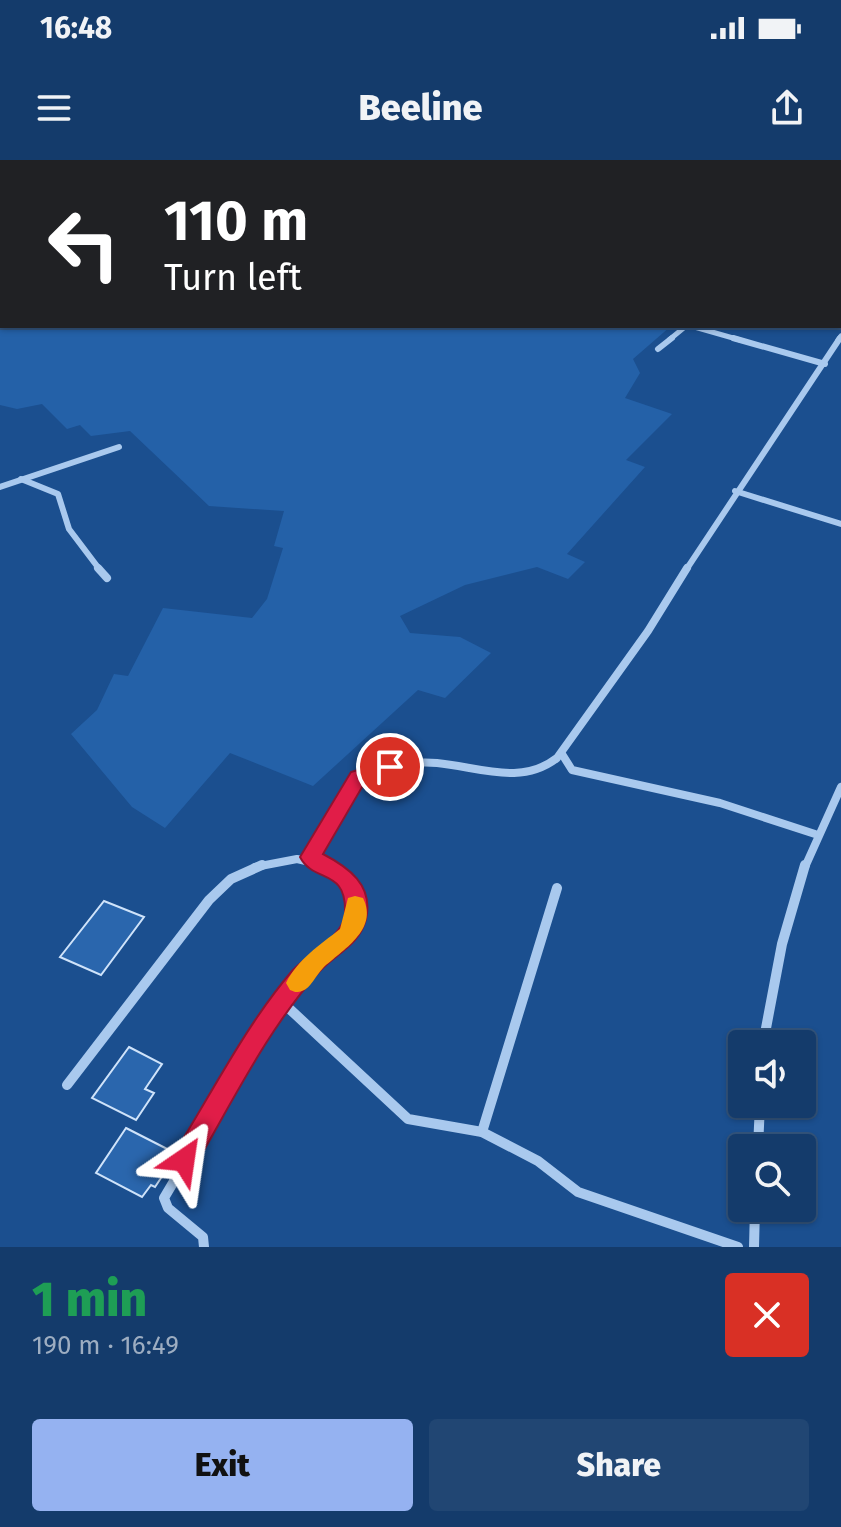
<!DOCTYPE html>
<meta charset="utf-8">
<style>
:root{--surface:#143b6b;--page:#214673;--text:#f1f3f6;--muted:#9dadc1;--line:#33557e;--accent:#95b2f1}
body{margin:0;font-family:"Fira Sans",sans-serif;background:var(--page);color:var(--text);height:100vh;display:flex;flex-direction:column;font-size:30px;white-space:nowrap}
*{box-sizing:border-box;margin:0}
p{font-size:26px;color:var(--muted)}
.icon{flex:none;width:44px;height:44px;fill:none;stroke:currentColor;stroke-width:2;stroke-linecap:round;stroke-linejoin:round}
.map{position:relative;height:1087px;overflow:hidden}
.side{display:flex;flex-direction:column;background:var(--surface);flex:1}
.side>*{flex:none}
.hud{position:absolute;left:0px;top:0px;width:842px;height:168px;box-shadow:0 2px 6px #0004,0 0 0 2px var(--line);background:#202124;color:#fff;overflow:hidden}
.controls{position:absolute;left:728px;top:870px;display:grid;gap:16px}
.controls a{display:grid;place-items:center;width:88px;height:88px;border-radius:8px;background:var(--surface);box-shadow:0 2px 6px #0004,0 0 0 2px var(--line);font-size:40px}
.pin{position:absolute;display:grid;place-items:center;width:68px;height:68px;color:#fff;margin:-34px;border:4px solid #fff;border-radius:50%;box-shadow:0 2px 8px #0007}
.me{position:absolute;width:88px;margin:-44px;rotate:32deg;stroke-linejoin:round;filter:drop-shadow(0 0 6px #0008)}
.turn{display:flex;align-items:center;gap:28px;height:168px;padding:0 32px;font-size:36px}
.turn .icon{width:104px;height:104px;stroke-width:2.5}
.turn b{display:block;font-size:56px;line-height:68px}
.round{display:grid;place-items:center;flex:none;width:84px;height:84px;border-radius:8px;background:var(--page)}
.headline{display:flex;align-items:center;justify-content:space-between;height:136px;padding:0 32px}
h1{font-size:48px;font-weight:800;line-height:60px;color:#1e9e55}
.cta{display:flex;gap:16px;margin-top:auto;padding:16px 32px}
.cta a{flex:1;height:92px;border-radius:8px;background:var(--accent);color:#111;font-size:32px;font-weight:800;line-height:92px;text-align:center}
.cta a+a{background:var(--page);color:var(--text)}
.status{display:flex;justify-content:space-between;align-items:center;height:56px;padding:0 40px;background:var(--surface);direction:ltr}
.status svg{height:22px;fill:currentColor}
header{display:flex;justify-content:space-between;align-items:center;height:104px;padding:0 32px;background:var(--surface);font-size:36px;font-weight:800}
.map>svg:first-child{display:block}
.green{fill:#2461a8}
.building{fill:#2a66ad;stroke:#cfe3fa;stroke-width:2}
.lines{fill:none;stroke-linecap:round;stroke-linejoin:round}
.minor-far3{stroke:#a9c9ee;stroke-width:5}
.minor-far2{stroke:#a9c9ee;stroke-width:6}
.minor-far1{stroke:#a9c9ee;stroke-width:8}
.minor{stroke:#a9c9ee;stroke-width:10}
.route{fill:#e11d48;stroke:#92132f;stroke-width:2}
.slow{fill:#f59e0b}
</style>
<div class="status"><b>16:48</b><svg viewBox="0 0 49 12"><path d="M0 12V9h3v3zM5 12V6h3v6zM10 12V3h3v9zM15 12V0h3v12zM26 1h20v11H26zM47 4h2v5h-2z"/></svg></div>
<header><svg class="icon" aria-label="menu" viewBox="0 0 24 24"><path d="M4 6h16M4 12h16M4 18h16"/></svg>Beeline<svg class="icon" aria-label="share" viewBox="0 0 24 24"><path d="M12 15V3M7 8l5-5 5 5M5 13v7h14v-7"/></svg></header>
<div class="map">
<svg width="841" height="1087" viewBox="0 0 841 1087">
<rect width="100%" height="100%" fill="#1b4f8f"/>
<polygon class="green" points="0,0 630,2 2,2 2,166 671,166 633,199 640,213 625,238 672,254 626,300 645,307 567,394 585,402 568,419 537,407 465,425 400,456 410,473 460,477 491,493 445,538 418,530 313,626 230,593 165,668 132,647 71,574 97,550 114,514 128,516 163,448 252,458 267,439 283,388 274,386 284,351 209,346 130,271 91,276 80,265 67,269 42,244 17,249 0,245"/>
<g class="building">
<polygon points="104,741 144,757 101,815 60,797"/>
<polygon points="129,887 162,904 145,929 154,933 136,960 92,938"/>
<polygon points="126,968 177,994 155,1027 151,1025 142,1037 96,1013"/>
</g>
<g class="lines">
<g class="minor-far3">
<polyline points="792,0 800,2"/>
<polyline points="698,2 701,0"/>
<polyline points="691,166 740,180"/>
<polyline points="669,180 686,166"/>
<polyline points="838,180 841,176"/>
</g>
<g class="minor-far2">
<polyline points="733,178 825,204"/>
<polyline points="658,189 672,178"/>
<polyline points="21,319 58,334 69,369 100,410"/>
<polyline points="0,327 119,287"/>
<polyline points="735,331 841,364"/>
<polyline points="686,410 840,178"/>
</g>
<g class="minor-far1">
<polyline points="98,408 107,418"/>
<polyline points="562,594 572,610 720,643 815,674"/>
<path d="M310,697L358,617C383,606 410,601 437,603C479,607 521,626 557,598L648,471L687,408"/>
<polyline points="255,707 297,699 332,707"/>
<polyline points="805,707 841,627"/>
</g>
<g class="minor">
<path d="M326,705C355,715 367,750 347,775C338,786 324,793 313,803C301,815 292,829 281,841L408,959L482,972L538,1001L578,1032L738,1087"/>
<polyline points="763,884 782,784 805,705"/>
<polyline points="67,925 209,740 231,719 262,705"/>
<polyline points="482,972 557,728"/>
<polyline points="758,988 760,944"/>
<polyline points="204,1087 203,1077 168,1048 164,1038 281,841"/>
<polyline points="754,1087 755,1048"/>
</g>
</g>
<path class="route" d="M390,600L397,602L399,607L397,612L365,622L323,694C348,707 374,725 366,759C359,786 336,793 318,813C267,870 232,943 193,1009L184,1013L175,1009L172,1000L175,992C213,931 246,865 292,811C306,795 344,776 345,754C347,707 314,724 300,697L351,612Z"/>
<path class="slow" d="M355,736L363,738C379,770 342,790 323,808C316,815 311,828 302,831C296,833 295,832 290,830L286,823C298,799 320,785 340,769L348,738Z"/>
</svg>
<div class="controls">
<a><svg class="icon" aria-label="sound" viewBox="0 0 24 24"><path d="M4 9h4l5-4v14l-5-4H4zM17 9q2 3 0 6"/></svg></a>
<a><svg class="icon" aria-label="search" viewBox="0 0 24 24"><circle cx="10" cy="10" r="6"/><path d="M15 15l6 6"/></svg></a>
</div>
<div class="pin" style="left:390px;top:607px;background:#d93025"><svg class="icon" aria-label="arrive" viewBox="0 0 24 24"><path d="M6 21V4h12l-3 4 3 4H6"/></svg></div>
<svg class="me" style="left:184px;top:1000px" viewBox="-20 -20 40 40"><path d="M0-17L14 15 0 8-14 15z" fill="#e11d48" stroke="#fff" stroke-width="4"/></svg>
<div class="hud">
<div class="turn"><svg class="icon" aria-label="left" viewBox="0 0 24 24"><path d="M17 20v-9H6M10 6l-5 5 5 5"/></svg><div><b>110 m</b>Turn left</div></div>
</div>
</div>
<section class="side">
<div class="headline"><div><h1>1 min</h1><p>190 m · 16:49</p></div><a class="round" style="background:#d93025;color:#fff"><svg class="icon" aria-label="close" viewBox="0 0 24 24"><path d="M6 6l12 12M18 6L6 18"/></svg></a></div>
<div class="cta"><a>Exit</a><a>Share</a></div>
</section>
